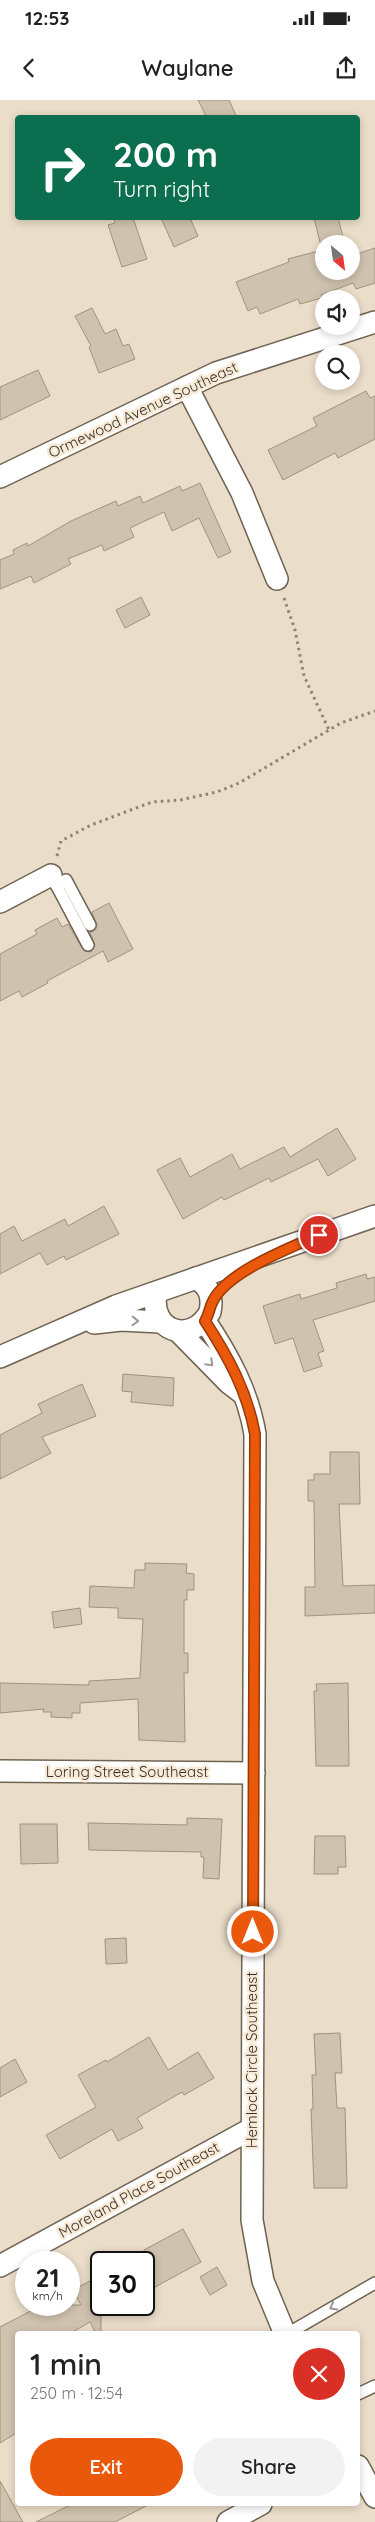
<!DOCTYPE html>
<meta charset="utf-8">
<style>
:root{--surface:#fff;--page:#f2f2f2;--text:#222;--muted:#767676;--accent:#ea580c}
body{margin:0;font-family:Quicksand,sans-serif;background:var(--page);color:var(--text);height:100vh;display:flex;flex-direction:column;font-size:19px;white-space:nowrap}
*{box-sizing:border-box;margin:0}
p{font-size:16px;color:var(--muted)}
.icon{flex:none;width:28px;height:28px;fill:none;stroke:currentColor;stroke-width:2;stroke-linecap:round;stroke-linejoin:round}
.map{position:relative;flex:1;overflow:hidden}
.side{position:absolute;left:15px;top:2231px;width:345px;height:175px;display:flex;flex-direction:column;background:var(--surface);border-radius:5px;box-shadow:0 2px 8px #0003}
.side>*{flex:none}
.hud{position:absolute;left:15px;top:15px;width:345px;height:105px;border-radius:5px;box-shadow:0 2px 8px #0003;background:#0b6e4f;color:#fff;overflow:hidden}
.needle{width:32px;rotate:151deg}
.tools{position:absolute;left:315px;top:135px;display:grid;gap:10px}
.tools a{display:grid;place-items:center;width:45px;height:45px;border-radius:50%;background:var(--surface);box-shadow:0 2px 8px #0003;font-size:25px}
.speed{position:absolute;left:15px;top:2151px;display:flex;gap:10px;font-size:25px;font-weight:700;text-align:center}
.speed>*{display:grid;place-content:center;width:65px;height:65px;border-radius:50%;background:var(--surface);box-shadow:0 2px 8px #0003;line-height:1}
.speed small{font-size:12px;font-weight:400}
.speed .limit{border:2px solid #111;border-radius:8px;background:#fff;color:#111}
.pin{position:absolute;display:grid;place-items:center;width:42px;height:42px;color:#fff;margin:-21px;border:2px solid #fff;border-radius:50%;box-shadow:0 1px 5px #0007}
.me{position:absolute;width:55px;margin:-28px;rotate:0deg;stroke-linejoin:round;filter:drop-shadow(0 0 4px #0008)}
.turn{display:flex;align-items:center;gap:18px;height:105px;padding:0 15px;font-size:22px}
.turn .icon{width:65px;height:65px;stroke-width:2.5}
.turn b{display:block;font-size:35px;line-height:42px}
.round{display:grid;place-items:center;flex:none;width:52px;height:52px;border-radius:26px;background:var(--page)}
.headline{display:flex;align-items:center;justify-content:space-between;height:85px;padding:0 15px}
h1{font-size:30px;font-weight:600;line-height:38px}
.button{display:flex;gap:10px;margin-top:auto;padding:10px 15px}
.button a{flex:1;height:58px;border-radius:30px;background:var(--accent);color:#fff;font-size:20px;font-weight:600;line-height:58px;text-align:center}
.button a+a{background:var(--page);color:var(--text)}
.status{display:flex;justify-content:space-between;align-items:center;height:35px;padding:0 25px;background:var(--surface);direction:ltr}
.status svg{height:14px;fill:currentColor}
header{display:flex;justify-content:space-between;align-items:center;height:65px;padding:0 15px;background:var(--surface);font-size:22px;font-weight:600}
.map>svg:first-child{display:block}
.building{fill:#cfc2ae;stroke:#9f927f}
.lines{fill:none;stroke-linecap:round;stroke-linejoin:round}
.lane-casing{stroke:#6f6352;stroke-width:14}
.street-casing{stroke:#6f6352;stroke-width:24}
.path{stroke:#8d8376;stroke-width:3;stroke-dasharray:2.5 4;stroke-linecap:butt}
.lane{stroke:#fff;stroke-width:11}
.street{stroke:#fff;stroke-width:21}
.oneway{stroke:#9b9894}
.route-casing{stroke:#983908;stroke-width:12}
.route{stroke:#ea580c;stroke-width:9}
.labels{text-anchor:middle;stroke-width:5;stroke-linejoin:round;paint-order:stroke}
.street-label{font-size:15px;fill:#37312a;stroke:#f8ead6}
</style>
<div class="status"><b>12:53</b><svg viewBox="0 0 49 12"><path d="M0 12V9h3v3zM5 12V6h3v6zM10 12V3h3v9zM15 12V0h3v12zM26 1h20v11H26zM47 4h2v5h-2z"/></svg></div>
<header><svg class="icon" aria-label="back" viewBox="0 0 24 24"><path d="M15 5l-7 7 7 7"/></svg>Waylane<svg class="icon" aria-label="share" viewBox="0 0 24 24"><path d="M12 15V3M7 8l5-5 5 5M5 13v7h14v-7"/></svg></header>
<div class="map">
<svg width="375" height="2422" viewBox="0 0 375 2422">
<rect width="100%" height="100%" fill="#eaddc9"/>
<g class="building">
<polygon points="198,0 229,0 237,18 207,18"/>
<polygon points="114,118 133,118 147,159 122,167 108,125 115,123"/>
<polygon points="161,118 190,118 198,136 174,147"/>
<polygon points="314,118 338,118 345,144 324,144 324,171 351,171 351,156 375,148 375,183 356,189 353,183 321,195 322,198 300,204 298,199 260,214 257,207 248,211 236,182 289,162 288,159 322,150"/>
<polygon points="92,208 105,234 116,229 123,246 129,244 135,259 99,273 89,247 91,246 75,216"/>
<polygon points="38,270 50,296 0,320 0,287"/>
<polygon points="366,291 370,298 375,296 375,339 338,358 335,353 283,380 268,350 317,326 313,318"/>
<polygon points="200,383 231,452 218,458 199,418 172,431 164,412 130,428 134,437 104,451 102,445 68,459 71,464 34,483 31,476 0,489 0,460 14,454 13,450 27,443 28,446 71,421 116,401 118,406 140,396 143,403 180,386 182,391"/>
<polygon points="141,497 150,515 125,528 116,510"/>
<polygon points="109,803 133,849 108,862 103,851 47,881 48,883 22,897 19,891 0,901 0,854 37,834 35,830 57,818 62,827 68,824 84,851 91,852 95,845 90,832 96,829 97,825 92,812"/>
<polygon points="337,1028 356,1059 328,1076 318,1059 271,1082 269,1078 224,1100 222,1097 183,1119 157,1070 180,1058 190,1077 232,1054 240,1069 284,1047 290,1057"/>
<polygon points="104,1106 119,1134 66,1160 64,1156 47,1165 40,1153 0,1174 0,1134 14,1126 22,1141 65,1119 68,1126"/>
<polygon points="366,1174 367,1179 375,1177 375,1201 313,1220 324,1251 318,1253 322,1266 304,1272 293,1238 275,1244 263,1206 300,1194 301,1199 337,1188 336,1183"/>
<polygon points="123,1274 174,1278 173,1306 131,1302 132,1292 122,1291"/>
<polygon points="82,1284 96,1316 42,1337 51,1353 0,1379 0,1335 42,1313 38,1304"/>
<polygon points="330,1352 359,1352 360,1404 339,1404 343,1486 375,1485 375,1513 305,1516 305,1487 315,1487 314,1401 308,1401 308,1380 314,1380 314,1374 330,1374"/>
<polygon points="145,1463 187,1464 186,1473 194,1474 194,1490 187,1490 187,1500 184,1500 184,1553 188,1553 188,1573 184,1573 185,1642 139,1640 138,1599 80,1603 80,1613 72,1613 72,1618 51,1617 51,1612 43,1612 44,1609 0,1613 0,1583 89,1585 89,1581 140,1578 143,1519 118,1518 118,1508 89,1507 90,1486 134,1488 135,1470 145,1470"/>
<polygon points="80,1508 82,1524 54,1528 52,1512"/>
<polygon points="348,1583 349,1666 316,1666 314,1591 317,1591 316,1584"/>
<polygon points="187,1718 222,1719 219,1779 203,1778 204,1757 201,1757 201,1752 89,1750 88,1723 187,1725"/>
<polygon points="20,1724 57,1724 58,1763 21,1764"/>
<polygon points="315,1736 345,1736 346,1767 338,1767 338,1774 314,1774"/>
<polygon points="126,1838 127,1863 106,1864 105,1839"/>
<polygon points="340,1933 342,1973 335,1973 337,2008 345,2008 347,2088 314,2088 311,2009 313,2009 312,1975 316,1975 314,1934"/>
<polygon points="149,1937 168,1970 198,1952 214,1978 184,1995 182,1992 137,2018 143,2028 118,2041 112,2029 60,2059 46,2035 96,2007 78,1975 106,1960 107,1962"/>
<polygon points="15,1959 27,1982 0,1997 0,1968"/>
<polygon points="183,2129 201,2162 144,2193 144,2150"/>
<polygon points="217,2167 227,2185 210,2195 200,2177"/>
<polygon points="101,2175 101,2205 121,2205 101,2216 101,2234 96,2234 90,2222 69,2234 18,2234 18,2332 0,2343 0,2227 42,2205 81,2205 73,2190"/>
<polygon points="0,2381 23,2422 0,2422"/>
<polygon points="72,2404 150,2404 115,2422 36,2422"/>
</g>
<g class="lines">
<defs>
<g id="lane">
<polyline points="51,775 88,845"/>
<polyline points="56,785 66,780 90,825"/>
<polyline points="287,2234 375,2183"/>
<polyline points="358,2294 375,2286"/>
</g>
<g id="street">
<polyline points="187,287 242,393 277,479"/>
<polyline points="0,377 216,273 375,222"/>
<polyline points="0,802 51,775"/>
<path d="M156,1193C149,1231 191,1246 210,1212C213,1197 210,1187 196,1178"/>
<path d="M205,1221C229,1257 248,1292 255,1334L252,2120L263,2181L285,2234"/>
<polyline points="94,1223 121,1220 161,1222"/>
<polyline points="178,1231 229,1283 242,1293"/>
<polyline points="0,1257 116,1206 375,1116"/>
<polyline points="0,1671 254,1673"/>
<polyline points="0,2166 251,2029"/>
<polyline points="358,2366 375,2397"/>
<polyline points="228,2422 261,2404"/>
</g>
</defs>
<use href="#lane" class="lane-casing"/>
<use href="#street" class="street-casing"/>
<g class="path">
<polyline points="284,498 295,530 304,576 329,630"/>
<polyline points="57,756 61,741 91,725 152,702 180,700 217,692 239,683 341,623 375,611"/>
</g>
<use href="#lane" class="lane"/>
<use href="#street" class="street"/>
</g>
<defs><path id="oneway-chevron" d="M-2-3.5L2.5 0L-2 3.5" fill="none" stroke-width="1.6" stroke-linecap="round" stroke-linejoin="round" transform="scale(1.25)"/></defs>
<g class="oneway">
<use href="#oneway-chevron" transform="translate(135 1221) rotate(2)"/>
<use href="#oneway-chevron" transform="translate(210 1263) rotate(45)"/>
<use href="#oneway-chevron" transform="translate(333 2207) rotate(150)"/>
</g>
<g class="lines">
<defs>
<path id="route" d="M253,1832L255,1334C247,1291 229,1258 205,1221C209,1215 209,1209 212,1203C224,1173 290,1148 319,1135"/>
</defs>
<use href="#route" class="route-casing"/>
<use href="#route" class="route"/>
</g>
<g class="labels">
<g class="street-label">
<text transform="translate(143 310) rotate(-25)" y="5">Ormewood Avenue Southeast</text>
<text x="127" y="1677">Loring Street Southeast</text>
<text transform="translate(252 1960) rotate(-90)" y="5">Hemlock Circle Southeast</text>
<text transform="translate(139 2090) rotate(-29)" y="5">Moreland Place Southeast</text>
</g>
</g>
</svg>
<div class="tools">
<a><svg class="needle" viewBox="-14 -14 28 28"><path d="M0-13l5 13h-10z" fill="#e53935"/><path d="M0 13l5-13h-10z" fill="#767676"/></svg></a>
<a><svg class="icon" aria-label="sound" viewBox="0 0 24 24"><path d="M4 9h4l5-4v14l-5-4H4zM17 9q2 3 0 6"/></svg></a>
<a><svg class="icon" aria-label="search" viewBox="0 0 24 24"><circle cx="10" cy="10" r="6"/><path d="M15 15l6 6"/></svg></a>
</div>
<div class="speed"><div>21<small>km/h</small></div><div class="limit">30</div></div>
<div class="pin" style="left:319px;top:1135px;background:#d93025"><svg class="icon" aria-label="arrive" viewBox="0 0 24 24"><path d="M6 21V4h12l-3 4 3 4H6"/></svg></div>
<svg class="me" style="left:253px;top:1832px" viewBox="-20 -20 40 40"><circle r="17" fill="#ea580c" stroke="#fff" stroke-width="3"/><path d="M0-11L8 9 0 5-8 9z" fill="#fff"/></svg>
<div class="hud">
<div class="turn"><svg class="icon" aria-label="right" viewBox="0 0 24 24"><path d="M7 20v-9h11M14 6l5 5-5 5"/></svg><div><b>200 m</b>Turn right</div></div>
</div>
<section class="side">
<div class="headline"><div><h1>1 min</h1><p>250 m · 12:54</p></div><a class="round" style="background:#d93025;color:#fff"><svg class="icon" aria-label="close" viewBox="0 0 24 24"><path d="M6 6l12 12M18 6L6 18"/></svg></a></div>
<div class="button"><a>Exit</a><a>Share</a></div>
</section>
</div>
